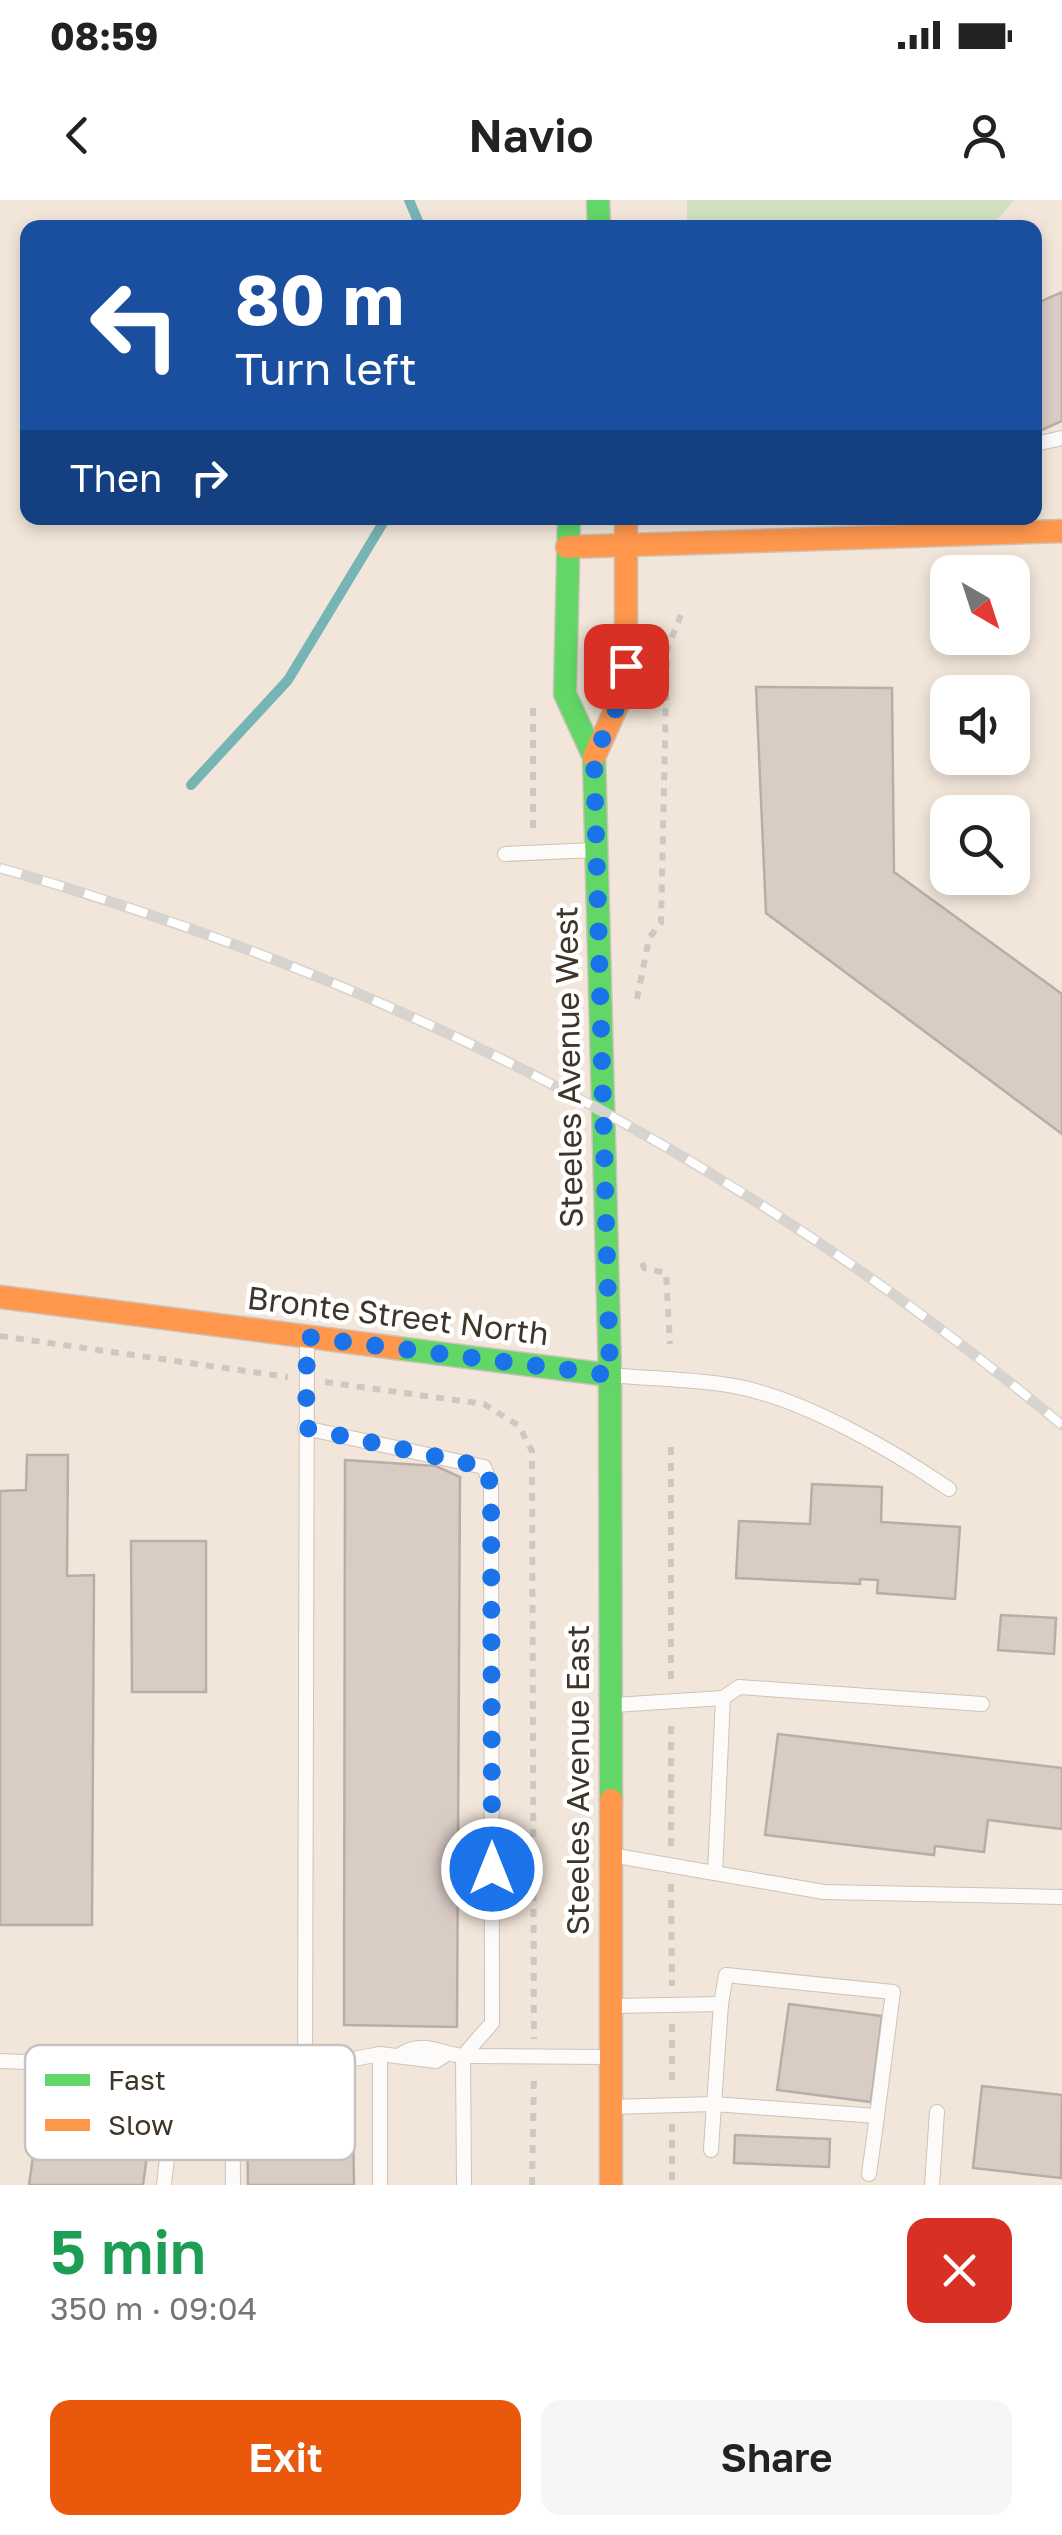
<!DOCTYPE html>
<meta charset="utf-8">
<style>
:root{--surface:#fff;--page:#f6f6f6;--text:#222;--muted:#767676;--accent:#ea580c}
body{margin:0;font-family:"Golos Text",sans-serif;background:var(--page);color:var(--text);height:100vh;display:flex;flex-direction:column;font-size:38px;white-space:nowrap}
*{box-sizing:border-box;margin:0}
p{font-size:32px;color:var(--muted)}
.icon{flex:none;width:55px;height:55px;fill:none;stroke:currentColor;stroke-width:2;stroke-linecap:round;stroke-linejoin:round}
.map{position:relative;height:1985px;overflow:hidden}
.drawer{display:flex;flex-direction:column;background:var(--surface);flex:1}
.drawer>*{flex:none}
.top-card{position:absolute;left:20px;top:20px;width:1022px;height:305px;border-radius:20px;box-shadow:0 5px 15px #0003;background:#1a4fa0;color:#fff;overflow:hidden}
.needle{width:65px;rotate:141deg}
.tools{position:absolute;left:930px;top:355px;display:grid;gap:20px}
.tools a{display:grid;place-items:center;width:100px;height:100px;border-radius:20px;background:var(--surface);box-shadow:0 5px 15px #0003;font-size:50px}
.pin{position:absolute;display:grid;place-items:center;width:85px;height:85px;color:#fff;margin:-42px;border-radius:20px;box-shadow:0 5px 15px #0006}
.me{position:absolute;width:110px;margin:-55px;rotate:0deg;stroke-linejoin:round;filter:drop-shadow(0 0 8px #0008)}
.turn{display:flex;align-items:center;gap:35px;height:210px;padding:0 50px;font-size:45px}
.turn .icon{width:130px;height:130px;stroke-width:2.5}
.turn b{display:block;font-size:70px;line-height:85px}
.then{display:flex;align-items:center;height:95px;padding:0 50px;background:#0003;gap:20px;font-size:38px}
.round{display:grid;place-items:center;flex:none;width:105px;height:105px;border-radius:20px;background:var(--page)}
.head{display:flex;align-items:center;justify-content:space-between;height:170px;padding:0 50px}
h1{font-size:60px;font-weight:600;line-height:75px;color:#1e9e55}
.button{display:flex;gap:20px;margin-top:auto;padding:20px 50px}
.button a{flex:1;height:115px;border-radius:20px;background:var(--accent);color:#fff;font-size:40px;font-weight:600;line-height:115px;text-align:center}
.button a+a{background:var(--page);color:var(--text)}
.status{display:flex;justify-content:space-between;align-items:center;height:70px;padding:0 50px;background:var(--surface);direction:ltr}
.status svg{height:28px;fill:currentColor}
header{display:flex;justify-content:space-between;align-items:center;height:130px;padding:0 50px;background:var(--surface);font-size:45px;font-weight:600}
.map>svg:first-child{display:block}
.green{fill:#cfe1c0}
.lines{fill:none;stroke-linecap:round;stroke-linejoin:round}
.stream{stroke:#76b4b5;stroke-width:10}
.building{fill:#d9ccc5;stroke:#baada6;stroke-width:2.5}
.lane-casing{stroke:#cdc3b8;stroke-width:16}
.fast-casing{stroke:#cdc3b8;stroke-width:25}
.slow-casing{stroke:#cdc3b8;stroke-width:25}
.path{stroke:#ccc9c3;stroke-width:6;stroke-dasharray:8 8;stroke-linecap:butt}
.lane{stroke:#fdfbf9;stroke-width:14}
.fast{stroke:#63d668;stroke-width:22}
.slow{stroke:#ff974d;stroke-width:22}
.rail-casing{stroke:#d7d3cf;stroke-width:11}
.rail{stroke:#fff;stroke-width:8;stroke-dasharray:22;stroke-linecap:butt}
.route{stroke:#1a73e8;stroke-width:18;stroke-dasharray:0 32.4}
.labels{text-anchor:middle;stroke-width:9;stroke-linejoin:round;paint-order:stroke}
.street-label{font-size:32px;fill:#3f3529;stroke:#fff}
.key{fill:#fff;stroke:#c5c2bf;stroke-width:2.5}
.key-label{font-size:28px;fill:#3f3529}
</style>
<div class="status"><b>08:59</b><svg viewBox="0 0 49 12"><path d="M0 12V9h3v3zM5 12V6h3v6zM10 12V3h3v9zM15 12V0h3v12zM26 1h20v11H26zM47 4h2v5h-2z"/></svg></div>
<header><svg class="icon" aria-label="back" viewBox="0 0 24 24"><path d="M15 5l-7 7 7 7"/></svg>Navio<svg class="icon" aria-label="person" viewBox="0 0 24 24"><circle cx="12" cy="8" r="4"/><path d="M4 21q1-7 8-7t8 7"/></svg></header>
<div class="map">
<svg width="1062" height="1985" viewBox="0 0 1062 1985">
<rect width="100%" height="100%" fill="#f2e6da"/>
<polygon class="green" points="687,0 1014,0 991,27 687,28"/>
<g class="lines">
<g class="stream">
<polyline points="409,0 421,28"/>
<polyline points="191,585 288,480 386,318"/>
</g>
</g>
<g class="building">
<polygon points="1062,92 1062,221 1035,233 1035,104"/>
<polygon points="756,487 892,488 894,672 1062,794 1062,934 766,713"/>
<polygon points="27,1255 68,1255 67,1376 94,1375 92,1725 0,1725 0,1291 26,1290"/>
<polygon points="345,1260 436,1266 460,1277 457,1827 344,1825"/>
<polygon points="812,1284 882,1287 881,1322 960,1327 955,1399 877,1393 878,1380 860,1379 860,1384 736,1378 739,1321 810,1324"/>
<polygon points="131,1341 206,1341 206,1492 132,1492"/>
<polygon points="1001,1415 1056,1418 1054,1454 998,1450"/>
<polygon points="778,1534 1062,1568 1062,1629 988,1620 984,1652 935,1646 934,1655 765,1635"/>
<polygon points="789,1804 882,1816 871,1902 777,1890"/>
<polygon points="43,1885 155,1898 143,1985 29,1985"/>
<polygon points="982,1886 1062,1895 1061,1978 973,1968"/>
<polygon points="353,1914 354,1985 248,1985 247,1916"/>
<polygon points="735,1935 830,1939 829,1967 734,1963"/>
</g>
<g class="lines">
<defs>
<g id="lane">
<polyline points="1035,244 1062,238"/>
<polyline points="505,654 596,650"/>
<path d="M610,1175C651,1179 694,1179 734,1186C802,1198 892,1250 949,1289"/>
<polyline points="305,1228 484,1267 491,1285 492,1823 463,1856 464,1985"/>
<polyline points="614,1505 723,1498"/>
<polyline points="611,1655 824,1692 1062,1697"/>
<polyline points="715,1673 723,1498 739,1487 982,1504"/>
<polyline points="611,1806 721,1804 714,1904 611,1907"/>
<path d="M400,1855C424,1839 439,1854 463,1856L610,1857"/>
<polyline points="0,1861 232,1870 305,1868 380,1854 436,1861 445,1855"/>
<polyline points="305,1868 307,1139"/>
<polyline points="232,1870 233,1985"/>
<polyline points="711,1950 714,1904 877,1916 893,1792 726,1775 721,1804"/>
<polyline points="869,1974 877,1916"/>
<polyline points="164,1985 177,1868"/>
<polyline points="380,1985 380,1854"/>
<polyline points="932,1985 937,1912"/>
</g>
<g id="fast">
<polyline points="598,0 599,28"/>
<polyline points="569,318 565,494 594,557 610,1175 611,1600"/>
<polyline points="396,1148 610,1175"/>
</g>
<g id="slow">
<polyline points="567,347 1062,331"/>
<polyline points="594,557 626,486 626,318"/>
<polyline points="0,1097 396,1148"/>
<polyline points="611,1600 611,1985"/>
</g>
</defs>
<use href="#lane" class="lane-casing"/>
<use href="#fast" class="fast-casing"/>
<use href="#slow" class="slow-casing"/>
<g class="path">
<polyline points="533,508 533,636"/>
<polyline points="637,799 649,738 661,723 667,449 681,415"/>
<polyline points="642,1063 644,1068 666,1073 670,1144"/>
<polyline points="0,1136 288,1177"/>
<polyline points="325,1182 484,1204 519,1226 532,1251 534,1839"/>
<polyline points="671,1247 671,1481"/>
<polyline points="671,1646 671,1519"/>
<polyline points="671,1684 672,1786"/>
<polyline points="672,1824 672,1886"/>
<polyline points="672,1924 672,1985"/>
<polyline points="532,1985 534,1876"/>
</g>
<use href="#lane" class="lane"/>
<use href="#fast" class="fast"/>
<use href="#slow" class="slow"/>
<defs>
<path id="rail" d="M0,668C402,783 740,957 1062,1225"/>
</defs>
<use href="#rail" class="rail-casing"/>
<use href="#rail" class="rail"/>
</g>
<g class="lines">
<polyline class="route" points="492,1669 491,1285 484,1267 306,1228 307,1137 610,1175 594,557 626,486 626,466"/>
</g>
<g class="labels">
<g class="street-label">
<text transform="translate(569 867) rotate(-91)" y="11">Steeles Avenue West</text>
<text transform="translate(398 1116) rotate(7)" y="11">Bronte Street North</text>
<text transform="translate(578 1580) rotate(-90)" y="11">Steeles Avenue East</text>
</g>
</g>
<rect x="25" y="1845" width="330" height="115" rx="15" class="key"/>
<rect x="45" y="1874" width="45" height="12" fill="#63d668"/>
<rect x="45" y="1919" width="45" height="12" fill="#ff974d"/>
<g class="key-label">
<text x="108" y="1890">Fast</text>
<text x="108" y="1935">Slow</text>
</g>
</svg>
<div class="tools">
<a><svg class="needle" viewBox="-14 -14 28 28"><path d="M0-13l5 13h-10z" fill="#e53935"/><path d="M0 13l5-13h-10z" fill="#767676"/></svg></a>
<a><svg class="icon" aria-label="sound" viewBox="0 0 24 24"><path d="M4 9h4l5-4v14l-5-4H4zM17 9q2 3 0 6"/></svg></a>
<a><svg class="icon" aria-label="search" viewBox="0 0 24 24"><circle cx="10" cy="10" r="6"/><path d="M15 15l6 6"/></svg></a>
</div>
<div class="pin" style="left:626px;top:466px;background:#d93025"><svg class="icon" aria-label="arrive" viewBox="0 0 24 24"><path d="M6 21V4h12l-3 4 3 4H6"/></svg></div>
<svg class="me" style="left:492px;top:1669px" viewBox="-20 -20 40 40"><circle r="17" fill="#1a73e8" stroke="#fff" stroke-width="3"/><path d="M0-11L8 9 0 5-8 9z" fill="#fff"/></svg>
<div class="top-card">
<div class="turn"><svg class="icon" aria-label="left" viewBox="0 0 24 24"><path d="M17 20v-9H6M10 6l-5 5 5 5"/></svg><div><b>80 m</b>Turn left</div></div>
<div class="then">Then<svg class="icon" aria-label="right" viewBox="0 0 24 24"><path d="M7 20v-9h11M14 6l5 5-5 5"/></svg></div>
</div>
</div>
<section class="drawer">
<div class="head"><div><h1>5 min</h1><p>350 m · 09:04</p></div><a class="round" style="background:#d93025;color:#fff"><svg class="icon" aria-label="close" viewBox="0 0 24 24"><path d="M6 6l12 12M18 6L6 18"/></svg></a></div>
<div class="button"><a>Exit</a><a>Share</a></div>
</section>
